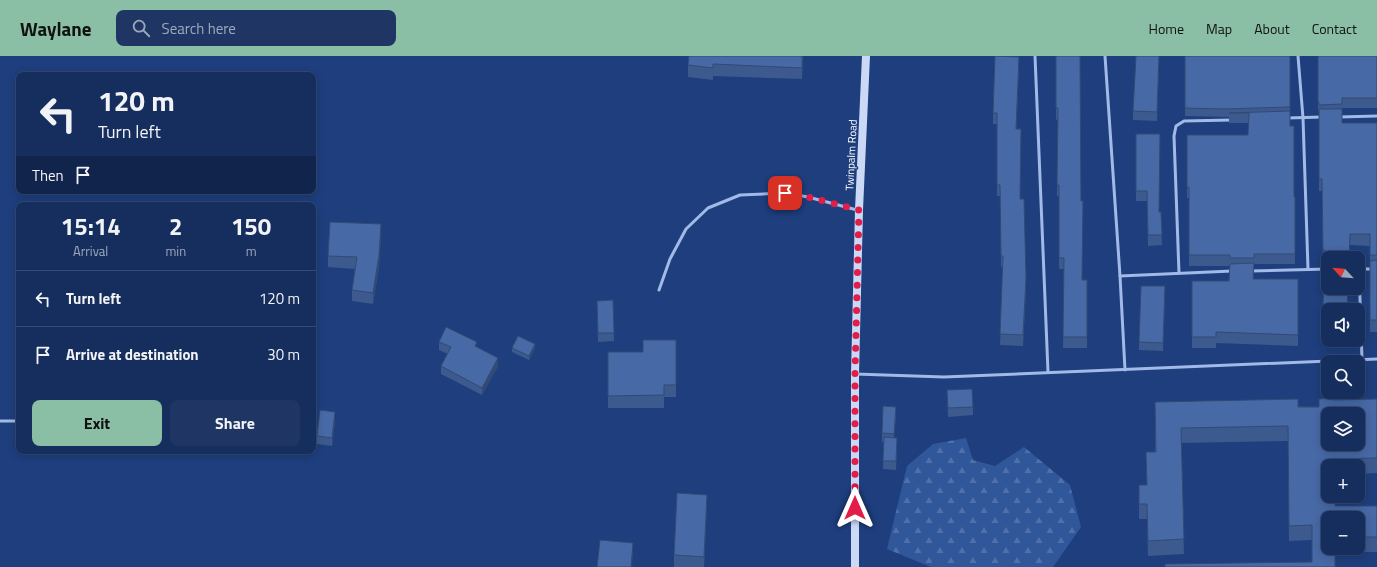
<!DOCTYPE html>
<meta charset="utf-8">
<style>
:root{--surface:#162e5e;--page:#1f3664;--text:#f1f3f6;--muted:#9ea8bc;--line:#354a73;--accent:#8abfa5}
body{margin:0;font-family:"Titillium Web",sans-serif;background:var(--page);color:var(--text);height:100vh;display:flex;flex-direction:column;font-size:15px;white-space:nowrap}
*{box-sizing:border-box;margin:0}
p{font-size:13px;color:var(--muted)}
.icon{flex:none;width:22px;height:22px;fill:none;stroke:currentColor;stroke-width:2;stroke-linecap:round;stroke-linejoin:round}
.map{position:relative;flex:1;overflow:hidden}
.side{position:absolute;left:16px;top:146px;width:300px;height:252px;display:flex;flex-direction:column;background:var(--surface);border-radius:8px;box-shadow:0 2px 10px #0003,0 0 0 1px var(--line)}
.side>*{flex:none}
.top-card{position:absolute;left:16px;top:16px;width:300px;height:122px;border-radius:8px;box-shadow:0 2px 10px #0003,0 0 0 1px var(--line);background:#162e5e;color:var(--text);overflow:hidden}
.needle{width:26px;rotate:296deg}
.controls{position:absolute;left:1321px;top:195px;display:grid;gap:8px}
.controls a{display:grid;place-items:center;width:44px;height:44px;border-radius:8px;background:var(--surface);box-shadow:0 2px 10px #0003,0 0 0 1px var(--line);font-size:20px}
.pin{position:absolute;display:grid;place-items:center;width:34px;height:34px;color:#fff;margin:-17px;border-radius:8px;box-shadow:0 2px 6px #0006}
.me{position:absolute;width:44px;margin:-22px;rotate:0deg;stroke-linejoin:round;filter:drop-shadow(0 0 3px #0008)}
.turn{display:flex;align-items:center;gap:14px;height:84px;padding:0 16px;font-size:18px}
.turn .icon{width:52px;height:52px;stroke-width:2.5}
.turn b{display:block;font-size:28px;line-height:34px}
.then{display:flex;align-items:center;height:38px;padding:0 16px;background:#0003;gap:8px;font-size:15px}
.eta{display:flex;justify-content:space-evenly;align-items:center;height:68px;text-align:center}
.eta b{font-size:24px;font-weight:700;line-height:28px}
.primary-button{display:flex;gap:8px;margin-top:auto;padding:8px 16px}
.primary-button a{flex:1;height:46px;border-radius:8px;background:var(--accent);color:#111;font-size:16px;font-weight:700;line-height:46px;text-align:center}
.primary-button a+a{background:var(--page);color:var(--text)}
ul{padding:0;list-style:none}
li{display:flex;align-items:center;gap:12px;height:56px;padding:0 16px;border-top:1px solid var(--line)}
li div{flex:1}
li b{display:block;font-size:15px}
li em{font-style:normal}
header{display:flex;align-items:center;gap:24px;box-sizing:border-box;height:56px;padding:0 20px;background:var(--accent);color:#111}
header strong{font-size:19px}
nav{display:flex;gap:22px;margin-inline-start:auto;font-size:14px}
.search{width:280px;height:36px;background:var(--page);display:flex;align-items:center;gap:10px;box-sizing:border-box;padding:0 14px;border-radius:8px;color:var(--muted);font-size:15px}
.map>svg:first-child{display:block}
.forest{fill:url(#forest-firs)}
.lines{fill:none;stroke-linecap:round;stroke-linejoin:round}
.service{stroke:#a1bae7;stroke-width:3}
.secondary{stroke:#cbd9f6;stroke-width:8}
.wall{fill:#3d5a8f;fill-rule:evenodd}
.shaded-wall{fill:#324a74}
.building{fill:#4769a6;stroke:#324a74;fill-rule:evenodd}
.route{stroke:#e11d48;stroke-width:7;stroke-dasharray:0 12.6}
.labels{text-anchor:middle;stroke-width:3;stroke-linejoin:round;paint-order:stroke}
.street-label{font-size:11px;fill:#fff;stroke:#1e3e7d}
</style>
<header>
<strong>Waylane</strong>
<div class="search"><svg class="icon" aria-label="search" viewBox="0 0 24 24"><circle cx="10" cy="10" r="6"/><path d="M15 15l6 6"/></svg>Search here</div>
<nav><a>Home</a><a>Map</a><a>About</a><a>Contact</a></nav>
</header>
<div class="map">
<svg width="1377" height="511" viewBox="0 0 1377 511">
<defs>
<pattern id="forest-firs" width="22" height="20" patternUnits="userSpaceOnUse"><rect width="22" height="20" fill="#31579b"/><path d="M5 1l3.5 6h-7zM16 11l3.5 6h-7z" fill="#5070aa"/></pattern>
</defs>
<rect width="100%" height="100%" fill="#1e3e7d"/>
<polygon class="forest" points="966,382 973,404 995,410 1024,391 1070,429 1081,471 1053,511 931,511 887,493 907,410 933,388"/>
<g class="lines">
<g class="service">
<polyline points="1035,0 1048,316"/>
<polyline points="1105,0 1120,220 1125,314"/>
<polyline points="1298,0 1303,62 1308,213"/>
<polyline points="1339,61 1377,60"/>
<polyline points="1287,62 1323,61"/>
<polyline points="1359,213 1362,304"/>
<polyline points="1359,213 1377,213"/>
<polyline points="1250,215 1328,213"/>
<polyline points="1179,217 1174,80 1176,70 1184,65 1231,64"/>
<polyline points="1120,220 1232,215"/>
<polyline points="659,234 670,203 686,173 708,152 740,139 785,137 808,141 857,154"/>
<polyline points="855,318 944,321 1377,303"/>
<polyline points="0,365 19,365"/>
</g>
<polyline class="secondary" points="855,511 855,318 859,154 866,0"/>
</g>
<g class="wall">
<polygon points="689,0 803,0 802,23 713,20 713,24 688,21 688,9"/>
<polygon points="1056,0 1081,145 1082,224 1087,224 1087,292 1063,292 1064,213 1059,213 1059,140 1057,140 1058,63 1056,64"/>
<polygon points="1185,0 1290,0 1290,70 1294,141 1295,141 1295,208 1254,208 1254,223 1298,223 1298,290 1216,287 1216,292 1192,292 1192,225 1229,225 1230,210 1189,210 1189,142 1187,142 1187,79 1248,79 1248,67 1229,67 1229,61 1185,60"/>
<polygon points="1318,0 1377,0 1377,52 1342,52 1342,67 1377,67 1377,276 1370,276 1370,190 1350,189 1349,202 1328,202 1328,232 1348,232 1347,254 1328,254 1328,284 1322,284 1325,205 1323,206 1322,135 1319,135 1319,55 1318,55"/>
<polygon points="1159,8 1157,65 1133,64 1133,55"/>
<polygon points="1019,13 1016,73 1026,234 1023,290 1000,289 1003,211 1001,211 1000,140 997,140 997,68 993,68 993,57"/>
<polygon points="1136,78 1159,156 1161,156 1162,189 1148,190 1147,145 1136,145"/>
<polygon points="381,180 379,211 373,248 352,245 352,234 355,213 328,211 328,200"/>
<polygon points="1165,239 1163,295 1139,294 1139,286"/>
<polygon points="613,244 614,285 598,286 597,245"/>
<polygon points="676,284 676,341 664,341 664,352 608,352 608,296 643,296"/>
<polygon points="1328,284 1346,284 1346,285"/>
<polygon points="439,286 477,291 498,310 482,339 441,318 441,310 448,298 439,294"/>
<polygon points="512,292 535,292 529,304 512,296"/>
<polygon points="947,334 973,351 973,359 948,361"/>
<path d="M1377,343V417L1358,418V410H1328L1335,450H1377V496H1335L1312,506V484L1289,485L1288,385L1181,387L1184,498L1148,500L1147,463H1139V429H1147L1146,396H1155V346L1319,351L1333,344ZM1328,462H1358V492H1328Z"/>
<polygon points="896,360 894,382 897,390 896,414 883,413 884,386 882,386 882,377"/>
<polygon points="335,364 332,390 317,388 317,380"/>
<polygon points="707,451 704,511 674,511 674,499"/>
</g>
<g class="shaded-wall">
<polygon points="1159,0 1159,8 1157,65 1157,56"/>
<polygon points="1019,1 1019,13 1016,84 1016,73"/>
<polygon points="381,168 381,180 379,211 373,248 373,237"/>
<polygon points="1026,222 1026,234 1023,290 1023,279"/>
<polygon points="535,288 535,292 529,304 529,300"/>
<polygon points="498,302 498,310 482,339 482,332"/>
<polygon points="896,351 896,360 894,386 894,378"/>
<polygon points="335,356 335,364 332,390 332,382"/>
<polygon points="707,439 707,451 704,511 704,501"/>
<polygon points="633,487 633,499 632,511 631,511"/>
</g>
<g class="building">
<polygon points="689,0 802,0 802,12 713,8 713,12 688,9"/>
<polygon points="995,0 1019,1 1016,73 1021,73 1020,143 1024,143 1026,222 1023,279 1000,278 1003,200 1001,200 1000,129 997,129 997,57 993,57"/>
<polygon points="1056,0 1080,0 1081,145 1083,145 1082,224 1087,224 1087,281 1063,281 1064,202 1059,202 1059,129 1057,129 1058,52 1056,52"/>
<polygon points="1136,0 1159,0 1157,56 1133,55"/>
<polygon points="1185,0 1290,0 1290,51 1225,53 1185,52"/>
<polygon points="1318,0 1377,0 1377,42 1342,42 1342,48 1319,49 1319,46 1318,46"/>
<polygon points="1319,53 1342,53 1342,67 1377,67 1377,199 1370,199 1370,178 1350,178 1349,202 1331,202 1330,199 1325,199 1325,194 1323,194 1322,123 1319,123"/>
<polygon points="1290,55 1290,70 1294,70 1294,141 1295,141 1295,198 1254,198 1254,202 1230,202 1230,199 1189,199 1189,131 1187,131 1187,79 1248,79 1249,57 1229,57"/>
<polygon points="1136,78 1160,78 1159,156 1161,156 1162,179 1148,179 1147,135 1136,135"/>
<polygon points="330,166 381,168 379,199 373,237 352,234 357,201 328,200"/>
<polygon points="1328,204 1328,232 1348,232 1347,254 1328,254 1328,273 1322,272 1325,205"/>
<polygon points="1377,204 1377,264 1370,264 1370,205"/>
<polygon points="1254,207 1253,223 1298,223 1298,279 1216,276 1216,281 1192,281 1192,225 1229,225 1230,208"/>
<polygon points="1141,230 1165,230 1163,287 1139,286"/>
<polygon points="613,244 614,277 598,277 597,245"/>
<polygon points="446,271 477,286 475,290 498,302 482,332 441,310 451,291 439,286"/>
<polygon points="518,280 535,288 529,300 512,292"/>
<polygon points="643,284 676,284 676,329 664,329 664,339 608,340 608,296 643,296"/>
<polygon points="972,333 973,351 948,352 947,334"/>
<path d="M1333,342V344L1377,343V402L1334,403V410H1328V440H1335V450H1377V481H1358V462H1328V492H1335V511H1165V508L1312,506V469L1289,470L1288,370L1181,372L1184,483L1148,485L1147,448H1139V429H1147L1146,396H1156L1155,346L1298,343V351H1319V343ZM1328,358H1358V388H1328Z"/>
<polygon points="883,350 896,351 894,378 882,377"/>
<polygon points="320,354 335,356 332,382 317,380"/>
<polygon points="884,381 897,382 896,405 883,405"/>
<polygon points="677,437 707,439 704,501 674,499"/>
<polygon points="600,484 633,487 631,511 597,511"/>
</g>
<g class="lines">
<polyline class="route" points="785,137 808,141 859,154 855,318 855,452"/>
</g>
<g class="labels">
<g class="street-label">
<text transform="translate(851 99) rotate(-87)" y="4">Twinpalm Road</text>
</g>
</g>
</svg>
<div class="controls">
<a><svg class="needle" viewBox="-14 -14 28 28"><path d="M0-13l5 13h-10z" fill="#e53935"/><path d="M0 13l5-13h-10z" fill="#9ea8bc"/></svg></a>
<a><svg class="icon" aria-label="sound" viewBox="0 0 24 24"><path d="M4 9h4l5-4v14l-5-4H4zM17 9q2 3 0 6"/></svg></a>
<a><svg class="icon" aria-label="search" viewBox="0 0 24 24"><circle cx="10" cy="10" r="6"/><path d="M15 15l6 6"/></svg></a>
<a><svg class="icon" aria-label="layers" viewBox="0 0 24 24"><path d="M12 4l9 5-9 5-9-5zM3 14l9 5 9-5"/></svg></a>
<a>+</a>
<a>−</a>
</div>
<div class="pin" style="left:785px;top:137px;background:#d93025"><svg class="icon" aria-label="arrive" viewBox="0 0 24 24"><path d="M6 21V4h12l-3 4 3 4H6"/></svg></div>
<svg class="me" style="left:855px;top:452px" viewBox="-20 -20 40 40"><path d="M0-17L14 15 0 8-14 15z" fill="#e11d48" stroke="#fff" stroke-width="4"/></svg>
<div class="top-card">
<div class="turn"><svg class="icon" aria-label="left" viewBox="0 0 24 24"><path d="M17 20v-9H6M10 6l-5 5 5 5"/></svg><div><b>120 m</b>Turn left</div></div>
<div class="then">Then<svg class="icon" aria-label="arrive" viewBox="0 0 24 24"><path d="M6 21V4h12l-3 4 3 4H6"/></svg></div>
</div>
<section class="side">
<div class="eta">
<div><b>15:14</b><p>Arrival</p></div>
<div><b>2</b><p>min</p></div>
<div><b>150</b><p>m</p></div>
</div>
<ul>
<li><svg class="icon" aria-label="left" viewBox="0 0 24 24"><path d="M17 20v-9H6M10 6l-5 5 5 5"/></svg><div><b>Turn left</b></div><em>120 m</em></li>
<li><svg class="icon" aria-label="arrive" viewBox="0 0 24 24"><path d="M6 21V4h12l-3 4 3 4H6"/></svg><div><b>Arrive at destination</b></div><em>30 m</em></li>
</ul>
<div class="primary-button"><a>Exit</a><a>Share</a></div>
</section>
</div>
